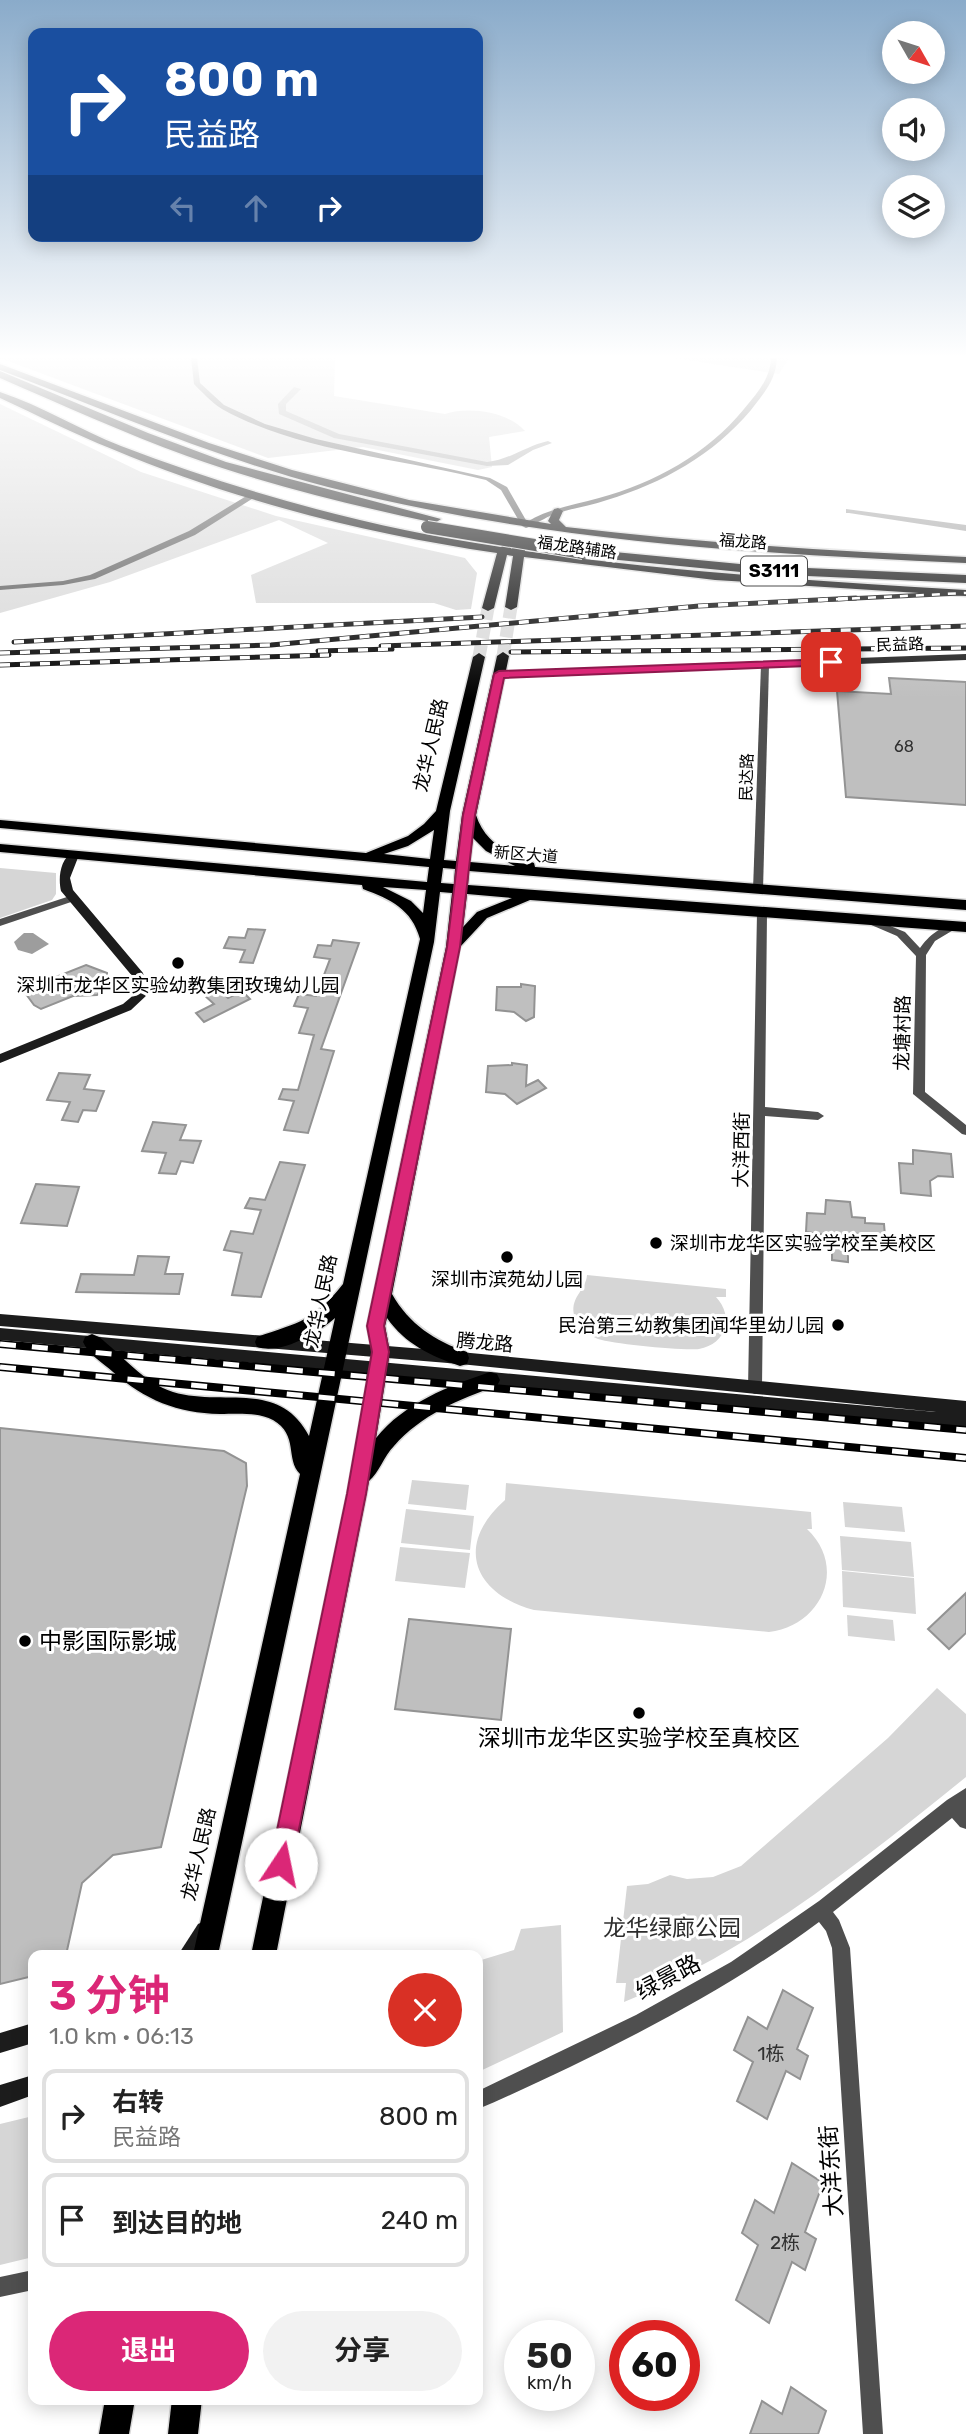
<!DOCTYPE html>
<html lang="zh">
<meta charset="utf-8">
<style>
:root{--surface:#fff;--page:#f2f2f2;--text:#222;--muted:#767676;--line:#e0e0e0;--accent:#db2777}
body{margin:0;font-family:Rubik,"Noto Sans SC",sans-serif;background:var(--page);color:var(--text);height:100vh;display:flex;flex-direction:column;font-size:26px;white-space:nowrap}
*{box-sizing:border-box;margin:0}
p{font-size:23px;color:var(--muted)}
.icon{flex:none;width:38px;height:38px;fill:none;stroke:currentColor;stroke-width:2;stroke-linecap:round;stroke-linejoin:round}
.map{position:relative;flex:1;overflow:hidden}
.drawer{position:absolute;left:28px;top:1950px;width:455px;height:455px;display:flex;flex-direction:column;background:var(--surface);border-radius:14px;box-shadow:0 4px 18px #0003}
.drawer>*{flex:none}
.banner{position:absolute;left:28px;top:28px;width:455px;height:214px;border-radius:14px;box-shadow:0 4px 18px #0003;background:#1a4fa0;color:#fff;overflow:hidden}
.needle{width:46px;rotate:129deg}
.controls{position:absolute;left:882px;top:21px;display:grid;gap:14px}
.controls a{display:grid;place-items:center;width:63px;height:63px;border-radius:50%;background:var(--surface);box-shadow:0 4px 18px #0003;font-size:35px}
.speed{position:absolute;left:504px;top:2320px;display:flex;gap:14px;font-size:35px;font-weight:700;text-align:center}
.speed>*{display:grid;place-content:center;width:91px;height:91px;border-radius:50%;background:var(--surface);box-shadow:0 4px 18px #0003;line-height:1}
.speed small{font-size:18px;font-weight:400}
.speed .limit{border:10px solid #d22;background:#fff;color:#111}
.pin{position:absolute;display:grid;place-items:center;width:60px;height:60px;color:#fff;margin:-30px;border-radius:14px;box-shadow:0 4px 10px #0006}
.me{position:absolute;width:77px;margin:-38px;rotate:11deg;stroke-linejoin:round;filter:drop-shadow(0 0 5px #0008)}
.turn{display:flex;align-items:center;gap:24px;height:147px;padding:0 21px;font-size:32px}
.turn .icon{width:91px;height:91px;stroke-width:2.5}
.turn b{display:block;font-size:49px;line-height:60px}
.lanes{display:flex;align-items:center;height:66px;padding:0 21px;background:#0003;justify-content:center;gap:35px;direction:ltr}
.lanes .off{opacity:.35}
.round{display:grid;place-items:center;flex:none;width:74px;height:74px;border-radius:37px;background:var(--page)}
.headline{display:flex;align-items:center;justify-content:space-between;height:119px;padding:0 21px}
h1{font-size:42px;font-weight:700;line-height:52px;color:var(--accent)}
.primary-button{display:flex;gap:14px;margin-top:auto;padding:14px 21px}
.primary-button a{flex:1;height:80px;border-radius:42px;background:var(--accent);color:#fff;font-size:28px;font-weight:700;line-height:80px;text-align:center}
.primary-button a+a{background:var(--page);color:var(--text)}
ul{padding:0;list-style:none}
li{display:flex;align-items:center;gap:21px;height:94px;margin:0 14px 10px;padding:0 7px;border:4px solid var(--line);border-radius:14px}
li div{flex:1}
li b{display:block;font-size:26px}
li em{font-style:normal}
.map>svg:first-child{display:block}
.green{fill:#d6d6d6}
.water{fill:#9d9d9d}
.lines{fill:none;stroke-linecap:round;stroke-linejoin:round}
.canal{fill:#9d9d9d;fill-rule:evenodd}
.building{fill:#bfbfbf;stroke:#939393;stroke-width:2}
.primary-tunnel{stroke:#d9d9d9;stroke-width:13;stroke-dasharray:13 6;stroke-linecap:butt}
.primary-casing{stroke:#dbdbdb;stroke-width:3}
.highway-casing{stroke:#dbdbdb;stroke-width:3}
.street{fill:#4f4f4f;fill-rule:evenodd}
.secondary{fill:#1c1c1c;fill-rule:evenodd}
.primary{fill:#000;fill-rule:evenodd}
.highway{fill:#000;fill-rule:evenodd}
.rail-far2-casing{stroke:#000;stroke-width:4.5}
.rail-far1-casing{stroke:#000;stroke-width:5}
.rail-casing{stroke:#000;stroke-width:8}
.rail-far2{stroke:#fff;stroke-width:2.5;stroke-dasharray:8;stroke-linecap:butt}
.rail-far1{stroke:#fff;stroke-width:3.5;stroke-dasharray:10;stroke-linecap:butt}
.rail{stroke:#fff;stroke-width:5;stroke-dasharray:16;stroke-linecap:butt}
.highway-bridge-casing{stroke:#dbdbdb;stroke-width:14;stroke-linecap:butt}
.highway-bridge{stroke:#000;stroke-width:12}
.route{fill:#db2777;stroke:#8e194d;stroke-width:2}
.poi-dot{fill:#000;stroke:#fff;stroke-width:2.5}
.labels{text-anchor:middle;stroke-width:6;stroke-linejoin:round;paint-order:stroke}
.far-street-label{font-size:16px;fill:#000;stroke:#fff}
.number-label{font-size:16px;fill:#303030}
.shield{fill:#fff;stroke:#4c4c4c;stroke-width:2}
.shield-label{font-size:18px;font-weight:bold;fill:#000}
.street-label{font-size:19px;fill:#000;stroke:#fff}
.poi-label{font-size:19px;fill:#000;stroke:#fff}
.near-number-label{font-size:19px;fill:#303030}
.near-poi-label{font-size:23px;fill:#000;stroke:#fff;text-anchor:start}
.near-park-label{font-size:23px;fill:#2d2d2d;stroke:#fff}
.near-street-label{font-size:23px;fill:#000;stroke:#fff}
</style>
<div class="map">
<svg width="966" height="2434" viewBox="0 0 966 2434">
<rect width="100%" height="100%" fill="#fff"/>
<g class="green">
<path d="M0,358H335L334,396L445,414C469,406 509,412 525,431L489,437L492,467L478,470L363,447L268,458Z"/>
<polygon points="674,358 789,358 779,374"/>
<polygon points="0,404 141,472 276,516 465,558 477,573 471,609 456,610 434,603 256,603 251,575 328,543 279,520 110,582 0,613"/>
<polygon points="0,868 56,873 56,894 52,900 0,918"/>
<path d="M587,1275L726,1289V1297H716C734,1316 727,1344 699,1349C684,1351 613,1344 598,1339C588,1335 579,1328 575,1318C568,1298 586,1291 587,1275Z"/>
<polygon points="412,1480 469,1485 466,1510 408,1504"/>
<path d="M506,1483L811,1512L812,1529H807C848,1568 821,1626 769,1632L534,1610C472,1593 455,1544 505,1500Z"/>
<polygon points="843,1502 902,1507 905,1532 845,1527"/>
<polygon points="406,1509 474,1516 470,1550 401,1543"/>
<polygon points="840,1536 911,1542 914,1577 842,1570"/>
<polygon points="400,1547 470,1553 465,1588 395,1581"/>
<polygon points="842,1571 914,1578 916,1614 843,1607"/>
<polygon points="847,1615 893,1620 895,1641 848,1636"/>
<path d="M937,1688L966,1714V1777C859,1863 753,1950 624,2002L626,1983H616L627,1886L648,1884L670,1875L687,1879L713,1877L741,1866L888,1738Z"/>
<polygon points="561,1925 563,2032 478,2072 478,1961 514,1950 521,1929"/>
<polygon points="33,2116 33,2257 0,2265 0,2124"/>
</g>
<polygon class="water" points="24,933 33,933 49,944 32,954 18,950 14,942"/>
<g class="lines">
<g class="canal">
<path d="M294,387L301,389L286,404V411L339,434L487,462C509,460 526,446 548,441L552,443L533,450L508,465L487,466L334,438L279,414L278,404Z"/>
<polygon points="846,509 966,525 966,531 849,513 846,513"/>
</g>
</g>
<g class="building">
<polygon points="889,678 966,682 966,805 846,797 837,691 891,694"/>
<polygon points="248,929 265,930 253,963 240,962 245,950 224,948 229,937 245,938"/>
<polygon points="333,940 359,943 321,1049 334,1051 308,1133 284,1130 294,1101 279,1099 283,1089 298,1090 314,1035 299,1033 308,1008 294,1006 299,994 316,996 330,959 314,957 318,945 331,946"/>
<polygon points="86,965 107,973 107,987 97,995 73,996 41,1009 34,1005 23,990"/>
<polygon points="521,984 535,986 534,1017 526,1021 514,1012 496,1010 497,987 521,987"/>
<polygon points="217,988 228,998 242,991 250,999 204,1022 196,1013 214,1004 203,994"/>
<polygon points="512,1063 527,1065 526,1086 538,1080 546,1088 517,1104 505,1094 486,1092 488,1066 512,1065"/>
<polygon points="59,1073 90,1075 84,1089 104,1091 96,1111 83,1110 78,1122 62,1120 70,1102 47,1100"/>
<polygon points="153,1122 186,1125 180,1140 201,1141 193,1163 181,1161 176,1174 159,1173 166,1153 142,1151"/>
<polygon points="913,1150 951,1154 953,1177 938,1176 930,1181 931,1196 901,1193 899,1163 913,1164"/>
<polygon points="280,1162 305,1165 261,1297 232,1295 242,1253 224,1250 231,1231 253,1234 261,1210 245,1208 250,1198 265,1200"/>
<polygon points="36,1184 79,1187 67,1226 21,1223"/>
<polygon points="826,1200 850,1202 852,1217 865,1218 865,1223 884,1224 885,1236 848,1233 848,1262 832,1260 832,1246 826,1245 826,1235 806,1232 807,1213 825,1214"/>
<polygon points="138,1256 169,1257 165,1274 183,1274 179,1294 76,1292 81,1274 134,1275"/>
<polygon points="0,1428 224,1451 246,1463 247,1486 161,1847 113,1855 82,1883 66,1955 33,1955 33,1976 0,1984"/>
<polygon points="966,1593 966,1633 949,1649 928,1629"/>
<polygon points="409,1619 511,1629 501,1720 395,1709"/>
<polygon points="783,1990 813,2008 797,2049 808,2056 800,2079 786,2071 767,2119 737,2101 753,2062 734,2050 748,2017 767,2029"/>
<polygon points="792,2163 823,2183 805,2232 816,2239 805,2270 792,2262 769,2323 736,2300 758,2245 742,2233 755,2200 774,2213"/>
<polygon points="791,2387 826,2411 818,2434 750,2434 762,2401 782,2414"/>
</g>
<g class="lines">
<g class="primary-tunnel">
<polyline points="503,656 511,607"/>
<polyline points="479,657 488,608"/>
</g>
<defs>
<g id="primary">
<path d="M0,364L209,443L292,470L409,500L551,524L548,521L554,509L558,508L563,511L559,520L566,527C699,543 832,551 966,557V563C751,554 537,540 328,487C216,458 108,411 0,370Z"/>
<path d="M0,392C42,406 80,430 121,446C244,493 371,528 501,547L509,541L514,544L511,549L520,543L525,546V551C671,572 818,581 966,590V596L715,580L524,557L517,607L511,610L505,607L513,556L507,555L494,608L488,611L482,608L497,553C366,534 233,500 112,449C74,434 37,415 0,398Z"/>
<path d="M503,652L509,656L476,815C485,843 508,854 534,863L535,867L966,900V910L469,871L468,885L966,922V932L530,900L487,918L460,947L392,1294C409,1324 435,1341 467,1352L469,1358L467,1364L460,1366C431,1356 405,1344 387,1318L385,1326L390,1352L376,1438C404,1403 449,1386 490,1372L497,1374L500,1380L497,1386C459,1399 421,1415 394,1446C384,1456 379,1473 369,1481L276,1955H251L347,1494L372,1352L367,1326L446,947L452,893L440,892L434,942L218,1955H193L300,1474C285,1459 299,1435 273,1420C258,1412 236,1414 220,1414C177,1413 145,1400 113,1372C103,1363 88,1354 83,1342L85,1337L92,1334L99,1337C121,1354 144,1383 173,1392C223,1407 279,1379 309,1436L335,1318C318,1333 281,1355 257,1347L255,1342L257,1337C300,1322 314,1321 343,1284L420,939C412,909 390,899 363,889L362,885L0,852V844L427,882L429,867L0,828V820L366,853L408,836L424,824L436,811L473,657L479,653L485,657L450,811L444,860L456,861L462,815L497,656ZM434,830L430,859L384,854L408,846ZM473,838L486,851L515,866L470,862ZM443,868L455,869L454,884L441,883ZM383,887L426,890L423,913L411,901ZM467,894L512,898L477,912L463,927Z"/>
<polygon points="105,2399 135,2399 129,2434 99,2434"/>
<polygon points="172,2399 202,2399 198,2434 168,2434"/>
</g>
<g id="highway">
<path d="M0,371L148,433L226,462L441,519L435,523C351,505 268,485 187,456C124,433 62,405 0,378Z"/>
<polygon points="583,549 761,566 966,575 966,583 761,574 578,556 577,553"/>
</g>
</defs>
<use href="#primary" class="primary-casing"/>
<use href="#highway" class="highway-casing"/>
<g class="street">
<path d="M191,358H197L200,383L224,405L265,424L316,439L490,478L507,487L527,522C549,508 575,505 599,498C655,483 707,454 744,409C757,393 770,380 771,358H777C776,380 764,393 751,410C713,455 663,483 607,500C590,506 572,508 555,514C544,518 536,524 526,528L522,526L501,490L486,480C402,459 297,451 222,409C212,403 202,392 194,384Z"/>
<polygon points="248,495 255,497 195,535 95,579 63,585 0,590 0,586 63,581 90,575 189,531"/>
<polygon points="765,662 769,665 763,890 758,893 753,890 761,665"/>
<polygon points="73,895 78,898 77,900 0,926 0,919"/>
<polygon points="762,910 767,913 765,1107 818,1112 824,1116 818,1120 765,1116 762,1388 760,1392 755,1394 750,1392 748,1388 757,913"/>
<path d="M873,919L905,932L920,948C928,936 944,923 959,924L960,926L935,941L926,955L925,1092L966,1125V1135L962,1134L913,1094L916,956L897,936L869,924V920Z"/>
<path d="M966,1788V1829L960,1827L952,1818L833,1912L839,1920L850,1948L883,2434H863L832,1948L826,1931L819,1922C742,1979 657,2025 570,2067C540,2081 509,2096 478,2109V2091L636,2015L731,1962L819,1901L947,1800Z"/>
<polygon points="33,2270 33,2290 0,2297 0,2277"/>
</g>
<g class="secondary">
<polygon points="966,654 966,660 499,677 494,674 499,671"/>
<path d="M73,852L79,855L70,878L73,890L143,973L148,994L131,1010L0,1063V1054L123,1004L136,993L133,977L61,891C58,878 60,859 73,852Z"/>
<polygon points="0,1314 460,1352 966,1401 966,1428 0,1340 0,1328 936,1412 460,1364 0,1326"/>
<polygon points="205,1921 212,1924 215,1931 200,1955 178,1955 198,1924"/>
<polygon points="33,2023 33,2043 0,2053 0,2033"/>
<polygon points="33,2075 33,2095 0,2107 0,2085"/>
</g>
<use href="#primary" class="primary"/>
<use href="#highway" class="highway"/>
<defs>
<polyline id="rail-far2" points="820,600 966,593"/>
<g id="rail-far1">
<polyline points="14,642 482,617"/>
<polyline points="381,646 966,626"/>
<polyline points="318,651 392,649"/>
<polyline points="511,652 966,648"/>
<polyline points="0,653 271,645 699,606 856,598"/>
<polyline points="0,665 329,655"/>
</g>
<g id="rail">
<polyline points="0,1344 966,1430"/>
<polyline points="0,1367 966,1458"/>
</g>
</defs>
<use href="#rail-far2" class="rail-far2-casing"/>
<use href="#rail-far1" class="rail-far1-casing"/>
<use href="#rail" class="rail-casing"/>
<use href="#rail-far2" class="rail-far2"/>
<use href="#rail-far1" class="rail-far1"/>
<use href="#rail" class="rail"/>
<defs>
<polyline id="highway-bridge" points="427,527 583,553"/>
</defs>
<use href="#highway-bridge" class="highway-bridge-casing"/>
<use href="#highway-bridge" class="highway-bridge"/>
</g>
<linearGradient id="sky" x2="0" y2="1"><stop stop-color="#8aabca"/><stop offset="0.51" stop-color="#fff"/><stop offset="1" stop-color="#fff" stop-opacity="0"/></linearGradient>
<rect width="966" height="699" fill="url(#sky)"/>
<polygon class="route" points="831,659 835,660 835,665 504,678 475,815 460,947 384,1326 389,1352 366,1494 292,1864 289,1872 281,1875 273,1872 270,1864 347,1494 372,1352 367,1326 447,947 463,815 494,674 499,671"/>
<g class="poi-dot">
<circle cx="178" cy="963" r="7"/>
<circle cx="656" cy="1243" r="7"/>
<circle cx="507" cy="1257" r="7"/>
<circle cx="838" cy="1325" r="7"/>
<circle cx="25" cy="1641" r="7"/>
<circle cx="639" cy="1713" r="7"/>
</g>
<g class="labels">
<g class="far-street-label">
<text transform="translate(743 541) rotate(4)" y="6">福龙路</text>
<text transform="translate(577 547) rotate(8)" y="6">福龙路辅路</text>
<text transform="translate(900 644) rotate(-2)" y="6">民益路</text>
<text transform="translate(746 777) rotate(-88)" y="6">民达路</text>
<text transform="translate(526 854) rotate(5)" y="6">新区大道</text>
</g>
<g class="number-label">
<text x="904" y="752">68</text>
</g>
<rect class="shield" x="741" y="556.5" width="66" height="29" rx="5"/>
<g class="shield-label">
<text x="774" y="577">S3111</text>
</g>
<g class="street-label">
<text transform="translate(430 745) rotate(-77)" y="7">龙华人民路</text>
<text transform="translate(902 1033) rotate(-89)" y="7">龙塘村路</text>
<text transform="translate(741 1150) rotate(-89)" y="7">大洋西街</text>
<text transform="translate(320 1301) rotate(-78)" y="7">龙华人民路</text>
<text transform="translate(485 1342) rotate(5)" y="7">腾龙路</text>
<text transform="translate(198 1854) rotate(-77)" y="7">龙华人民路</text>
</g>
<g class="poi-label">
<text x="178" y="992">深圳市龙华区实验幼教集团玫瑰幼儿园</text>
<text x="670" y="1250" text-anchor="start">深圳市龙华区实验学校至美校区</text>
<text x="507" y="1286">深圳市滨苑幼儿园</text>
<text x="824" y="1332" text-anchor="end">民治第三幼教集团闻华里幼儿园</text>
</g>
<g class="near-number-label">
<text x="771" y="2060">1栋</text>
<text x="785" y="2249">2栋</text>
</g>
<g class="near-poi-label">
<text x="39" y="1649">中影国际影城</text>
<text x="639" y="1746" text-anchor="middle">深圳市龙华区实验学校至真校区</text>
</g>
<g class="near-park-label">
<text x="672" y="1936">龙华绿廊公园</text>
</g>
<g class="near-street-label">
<text transform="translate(668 1977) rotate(-28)" y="8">绿景路</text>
<text transform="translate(831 2171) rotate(-94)" y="8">大洋东街</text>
</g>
</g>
</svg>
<div class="controls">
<a><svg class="needle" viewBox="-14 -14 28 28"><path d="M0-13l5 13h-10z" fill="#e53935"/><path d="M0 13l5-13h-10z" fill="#767676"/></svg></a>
<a><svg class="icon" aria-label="sound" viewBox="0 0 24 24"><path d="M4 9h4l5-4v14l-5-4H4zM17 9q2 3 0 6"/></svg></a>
<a><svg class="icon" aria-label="layers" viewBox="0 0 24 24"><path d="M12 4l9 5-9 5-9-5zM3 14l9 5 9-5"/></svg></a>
</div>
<div class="speed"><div>50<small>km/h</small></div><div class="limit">60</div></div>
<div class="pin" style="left:831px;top:662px;background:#d93025"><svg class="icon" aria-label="arrive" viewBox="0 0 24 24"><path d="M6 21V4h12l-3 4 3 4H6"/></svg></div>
<svg class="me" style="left:281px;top:1864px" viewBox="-20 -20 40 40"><circle r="19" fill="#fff"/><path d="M0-13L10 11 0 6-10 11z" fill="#db2777"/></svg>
<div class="banner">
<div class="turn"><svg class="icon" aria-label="right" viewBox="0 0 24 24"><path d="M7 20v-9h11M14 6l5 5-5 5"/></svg><div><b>800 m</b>民益路</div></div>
<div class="lanes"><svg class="icon off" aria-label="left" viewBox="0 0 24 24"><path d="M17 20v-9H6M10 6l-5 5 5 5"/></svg><svg class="icon off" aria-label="ahead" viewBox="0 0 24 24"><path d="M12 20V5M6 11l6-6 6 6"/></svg><svg class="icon" aria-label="right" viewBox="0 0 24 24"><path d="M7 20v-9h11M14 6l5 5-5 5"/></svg></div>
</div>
<section class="drawer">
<div class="headline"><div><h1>3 分钟</h1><p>1.0 km · 06:13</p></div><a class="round" style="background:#d93025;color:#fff"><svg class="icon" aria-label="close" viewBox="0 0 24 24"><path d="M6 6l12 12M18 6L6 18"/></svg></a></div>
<ul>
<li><svg class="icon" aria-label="right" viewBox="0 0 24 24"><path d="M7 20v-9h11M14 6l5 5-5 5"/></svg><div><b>右转</b><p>民益路</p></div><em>800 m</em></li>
<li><svg class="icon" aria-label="arrive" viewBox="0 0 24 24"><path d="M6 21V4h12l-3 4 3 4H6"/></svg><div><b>到达目的地</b></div><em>240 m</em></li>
</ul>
<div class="primary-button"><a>退出</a><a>分享</a></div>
</section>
</div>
